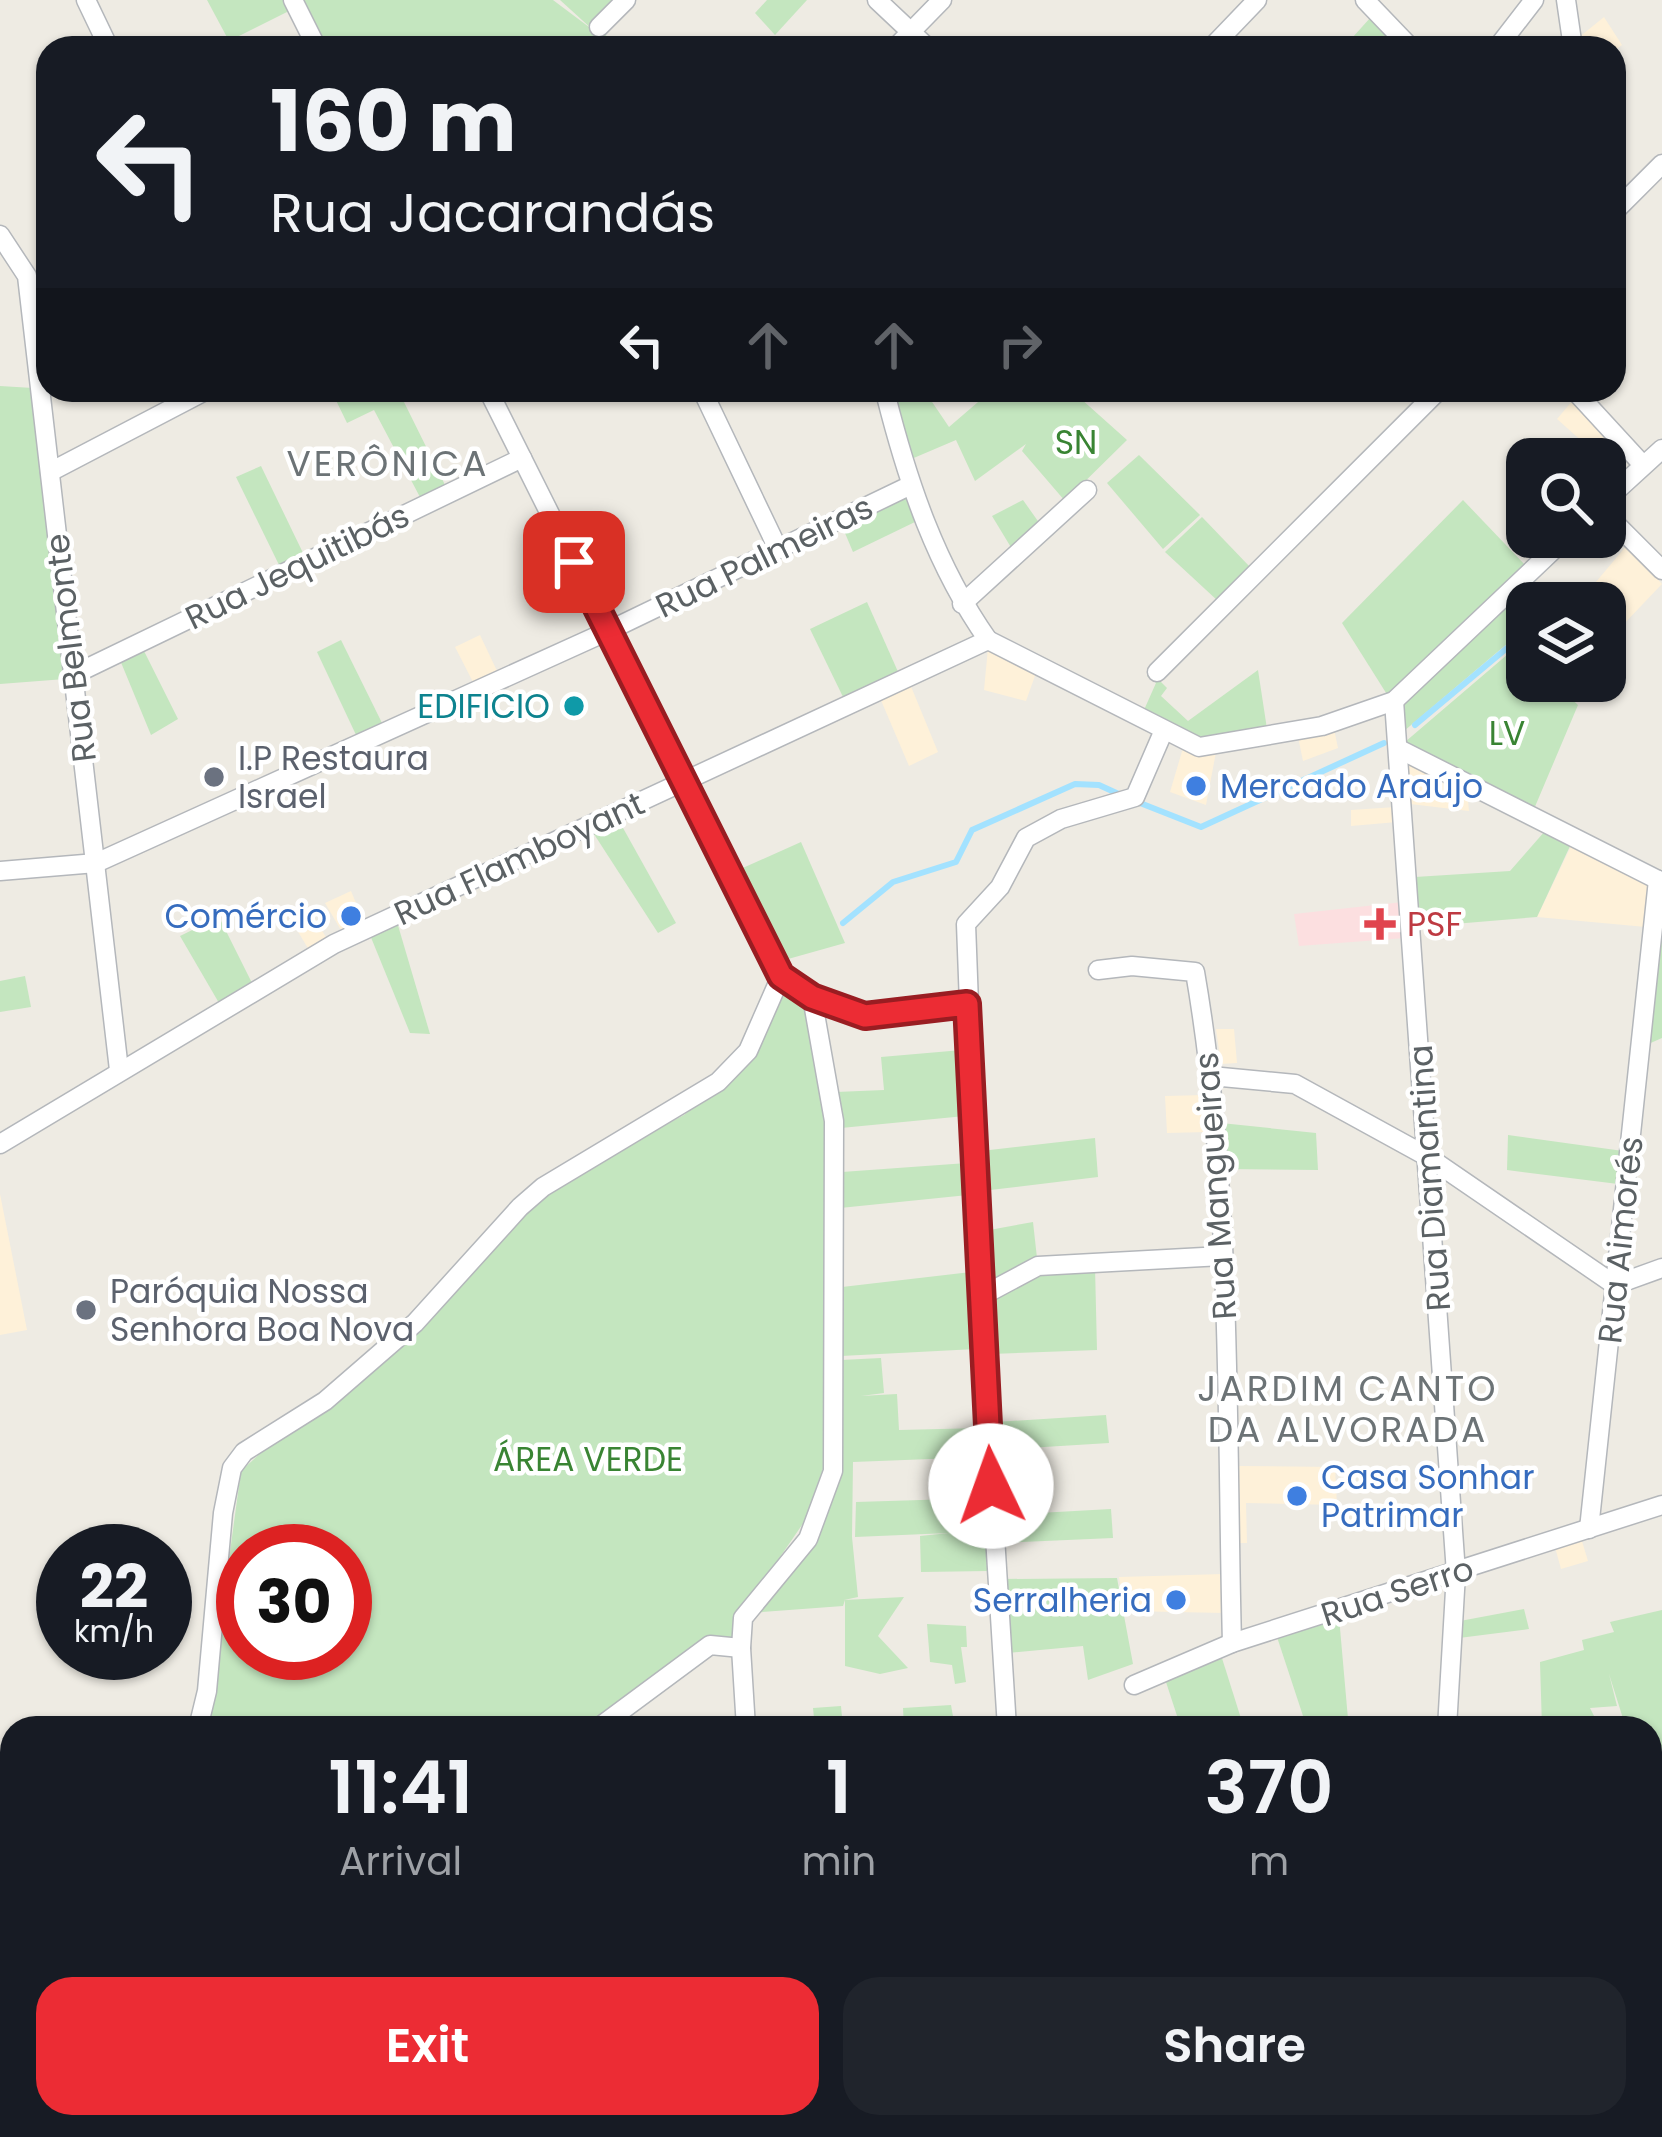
<!DOCTYPE html>
<meta charset="utf-8">
<style>
:root{--surface:#171b24;--page:#20242c;--text:#f1f3f6;--muted:#9ea1a6;--accent:#ec2c34}
body{margin:0;font-family:Poppins,sans-serif;background:var(--page);color:var(--text);height:100vh;display:flex;flex-direction:column;font-size:45px;white-space:nowrap}
*{box-sizing:border-box;margin:0}
p{font-size:39px;color:var(--muted)}
.icon{flex:none;width:66px;height:66px;fill:none;stroke:currentColor;stroke-width:2;stroke-linecap:round;stroke-linejoin:round}
.map{position:relative;flex:1;overflow:hidden}
.side{position:absolute;left:0px;top:1716px;width:1662px;height:423px;display:flex;flex-direction:column;background:var(--surface);border-radius:36px 36px 0 0;box-shadow:0 3px 9px #0004}
.side>*{flex:none}
.hud{position:absolute;left:36px;top:36px;width:1590px;height:366px;border-radius:36px;box-shadow:0 3px 9px #0004;background:#171b24;color:var(--text);overflow:hidden}
.tools{position:absolute;left:1506px;top:438px;display:grid;gap:24px}
.tools a{display:grid;place-items:center;width:120px;height:120px;border-radius:24px;background:var(--surface);box-shadow:0 3px 9px #0004;font-size:60px}
.speed{position:absolute;left:36px;top:1524px;display:flex;gap:24px;font-size:60px;font-weight:700;text-align:center}
.speed>*{display:grid;place-content:center;width:156px;height:156px;border-radius:50%;background:var(--surface);box-shadow:0 3px 9px #0004;line-height:1}
.speed small{font-size:30px;font-weight:400}
.speed .limit{border:18px solid #d22;background:#fff;color:#111}
.pin{position:absolute;display:grid;place-items:center;width:102px;height:102px;color:#fff;margin:-51px;border-radius:24px;box-shadow:0 6px 18px #0006}
.me{position:absolute;width:132px;margin:-66px;rotate:357deg;stroke-linejoin:round;filter:drop-shadow(0 0 9px #0008)}
.turn{display:flex;align-items:center;gap:42px;height:252px;padding:0 36px;font-size:54px}
.turn .icon{width:156px;height:156px;stroke-width:2.5}
.turn b{display:block;font-size:84px;line-height:102px}
.lanes{display:flex;align-items:center;height:114px;padding:0 36px;background:#0003;justify-content:center;gap:60px;direction:ltr}
.lanes .off{opacity:.35}
.eta{display:flex;justify-content:space-evenly;align-items:center;height:204px;text-align:center}
.eta b{font-size:72px;font-weight:600;line-height:84px}
.primary-button{display:flex;gap:24px;margin-top:auto;padding:24px 36px}
.primary-button a{flex:1;height:138px;border-radius:36px;background:var(--accent);color:#fff;font-size:48px;font-weight:600;line-height:138px;text-align:center}
.primary-button a+a{background:var(--page);color:var(--text)}
.map>svg:first-child{display:block}
.commercial{fill:#fef1d9}
.medical{fill:#fcdfe0}
.green{fill:#c4e6bf;fill-rule:evenodd}
.lines{fill:none;stroke-linecap:round;stroke-linejoin:round}
.stream{stroke:#a3e2ff;stroke-width:6}
.street-casing{stroke:#b4b7bb;stroke-width:21}
.street{stroke:#fff;stroke-width:18}
.route-casing{stroke:#991d22;stroke-width:30}
.route{stroke:#ec2c34;stroke-width:21}
.culture-dot{fill:#0f9aa8;stroke:#fff;stroke-width:4.5}
.worship-dot{fill:#6b7280;stroke:#fff;stroke-width:4.5}
.shop-dot{fill:#3f7fe0;stroke:#fff;stroke-width:4.5}
.health-dot{fill:#e0444e;stroke:#fff;stroke-width:4.5}
.labels{text-anchor:middle;stroke-width:9;stroke-linejoin:round;paint-order:stroke}
.park-label{font-size:33px;fill:#398433;stroke:#fff}
.street-label{font-size:33px;fill:#5b6164;stroke:#fff}
.culture-label{font-size:33px;fill:#0d838f;stroke:#fff;text-anchor:end}
.worship-label{font-size:33px;fill:#5b616d;stroke:#fff;text-anchor:start}
.shop-label{font-size:33px;fill:#366cbe;stroke:#fff;text-anchor:start}
.health-label{font-size:33px;fill:#be3a42;stroke:#fff;text-anchor:start}
.neighbourhood-label{font-size:36px;letter-spacing:3px;fill:#6c7376;stroke:#fff}
</style>
<div class="map">
<svg width="1662" height="2137" viewBox="0 0 1662 2137">
<rect width="100%" height="100%" fill="#eeebe3"/>
<g class="commercial">
<polygon points="1604,17 1622,45 1614,51 1614,48 1580,48 1578,38"/>
<polygon points="1573,400 1609,438 1595,453 1557,419"/>
<polygon points="1627,545 1662,584 1621,627 1605,613 1605,603 1594,603 1585,595"/>
<polygon points="480,635 498,673 474,684 455,647"/>
<polygon points="988,648 1036,673 1026,701 984,690"/>
<polygon points="910,684 938,752 909,766 880,698"/>
<polygon points="1334,729 1338,748 1303,761 1298,737"/>
<polygon points="1183,748 1216,752 1206,805 1170,792"/>
<polygon points="1407,760 1467,791 1469,811 1410,804"/>
<polygon points="1396,807 1397,822 1351,826 1351,810"/>
<polygon points="1572,844 1651,884 1646,927 1537,917"/>
<polygon points="351,891 364,922 342,932 325,903"/>
<polygon points="310,910 327,939 309,950 291,920"/>
<polygon points="1216,1029 1234,1029 1237,1063 1221,1064"/>
<polygon points="1206,1095 1208,1132 1167,1133 1165,1096"/>
<polygon points="0,1194 27,1330 0,1335"/>
<polygon points="1235,1466 1335,1467 1337,1505 1246,1503 1247,1543 1237,1543"/>
<polygon points="1581,1538 1588,1561 1561,1569 1555,1547"/>
<polygon points="1224,1574 1225,1613 1125,1611 1119,1577"/>
</g>
<polygon class="medical" points="1403,902 1405,938 1299,946 1294,914"/>
<g class="green">
<polygon points="207,0 286,0 291,10 229,41"/>
<polygon points="301,0 553,0 593,30 560,0 622,0 603,31 615,48 325,48"/>
<polygon points="767,0 807,0 775,35 755,13"/>
<polygon points="1371,17 1393,39 1384,48 1343,48"/>
<polygon points="0,386 33,388 65,679 0,684"/>
<polygon points="331,390 416,390 402,398 446,487 421,499 374,410 347,423"/>
<polygon points="901,390 924,390 949,427 992,390 1071,390 1127,440 1065,501 1022,451 1026,444 975,481 956,440 909,460 893,397"/>
<polygon points="1139,455 1200,515 1163,549 1107,483"/>
<polygon points="261,466 304,555 280,567 236,477"/>
<polygon points="906,495 917,521 853,552 842,526"/>
<polygon points="1023,500 1040,524 1012,549 992,516"/>
<polygon points="1463,500 1526,566 1388,696 1342,623"/>
<polygon points="1202,517 1250,567 1218,601 1165,552"/>
<polygon points="1513,599 1527,617 1527,627 1404,731 1402,704"/>
<polygon points="867,602 899,674 844,699 810,629"/>
<polygon points="341,640 383,725 357,737 317,652"/>
<polygon points="1515,648 1527,659 1527,681 1552,681 1578,705 1534,809 1405,742"/>
<polygon points="143,649 178,719 151,735 120,660"/>
<polygon points="1258,670 1267,729 1200,740 1144,710 1156,683 1147,676 1151,672 1167,688 1161,696 1188,721"/>
<polygon points="618,819 676,923 658,933 592,831"/>
<polygon points="1545,831 1571,844 1537,917 1418,927 1415,877 1510,871"/>
<polygon points="801,842 845,943 781,961 736,871"/>
<polygon points="219,917 252,983 219,1003 180,936"/>
<polygon points="397,922 430,1034 410,1033 370,935"/>
<polygon points="1662,923 1662,1038 1646,1045"/>
<polygon points="25,976 31,1007 0,1012 0,981"/>
<path d="M783,983L808,1004L827,1107L824,1466L804,1522L767,1576L738,1609L736,1641L700,1642L587,1728H206L241,1471L267,1447L325,1413L422,1326L530,1207L614,1152L684,1115L744,1065ZM243,1551H345V1653H243Z"/>
<polygon points="962,1050 965,1116 841,1128 836,1092 884,1090 881,1057"/>
<polygon points="1221,1123 1316,1133 1318,1170 1224,1169"/>
<polygon points="1508,1135 1623,1151 1618,1184 1507,1170"/>
<polygon points="1095,1138 1098,1177 982,1191 981,1151"/>
<polygon points="967,1163 968,1195 840,1208 842,1172"/>
<polygon points="1033,1222 1037,1258 986,1285 984,1231"/>
<polygon points="1095,1267 1097,1350 991,1354 988,1300 1039,1272"/>
<polygon points="971,1272 976,1349 841,1356 842,1287"/>
<polygon points="881,1358 884,1393 861,1396 897,1394 899,1430 981,1428 982,1457 853,1462 852,1537 858,1597 844,1600 904,1597 878,1636 908,1668 880,1674 845,1666 845,1600 843,1606 750,1613 817,1544 842,1465 841,1360"/>
<polygon points="1106,1415 1109,1443 996,1450 995,1422"/>
<polygon points="985,1498 989,1571 921,1572 920,1536 949,1533 855,1537 856,1502"/>
<polygon points="1111,1509 1113,1538 1002,1543 1000,1515"/>
<polygon points="1117,1578 1133,1664 1088,1680 1083,1646 1008,1653 1003,1579"/>
<polygon points="1524,1609 1529,1629 1459,1638 1460,1621"/>
<polygon points="1662,1610 1662,1757 1650,1761 1650,1728 1626,1728 1609,1674 1617,1706 1590,1708 1600,1728 1542,1728 1540,1662 1584,1650 1582,1640 1614,1632 1610,1622"/>
<polygon points="1339,1617 1348,1719 1307,1728 1277,1637"/>
<polygon points="927,1624 966,1626 967,1647 961,1647 966,1682 955,1684 952,1665 930,1662"/>
<polygon points="1221,1655 1244,1728 1181,1728 1165,1679"/>
<polygon points="951,1705 955,1728 904,1728 903,1708"/>
<polygon points="841,1706 843,1728 815,1728 813,1708"/>
<polygon points="1662,1875 1662,1936 1650,1937 1650,1879"/>
<polygon points="1650,2098 1662,2102 1662,2137 1635,2137 1638,2127 1650,2127"/>
<polygon points="1240,2127 1293,2127 1290,2134 1304,2137 1237,2137"/>
<polygon points="1418,2127 1480,2127 1475,2137 1391,2137 1393,2130 1416,2134"/>
</g>
<g class="lines">
<g class="stream">
<polyline points="1415,725 1513,643"/>
<polyline points="1135,801 1201,827 1384,743"/>
<polyline points="843,923 893,882 956,862 972,830 1075,784 1099,785 1123,796"/>
</g>
<defs>
<g id="street">
<polyline points="86,0 109,48"/>
<polyline points="293,0 317,48"/>
<polyline points="877,0 928,48"/>
<polyline points="1365,0 1411,48"/>
<polyline points="1566,0 1573,48"/>
<polyline points="599,27 626,0"/>
<polyline points="895,48 942,0"/>
<polyline points="1211,48 1257,0"/>
<polyline points="1497,48 1534,0"/>
<polyline points="1614,212 1662,164"/>
<polyline points="0,235 27,276 119,1070"/>
<polyline points="488,390 781,976 812,997 865,1016 967,1004"/>
<polyline points="702,390 778,549"/>
<path d="M891,390L886,396C908,483 936,566 988,640"/>
<polyline points="1574,390 1643,465"/>
<polyline points="50,472 207,390"/>
<polyline points="1605,501 1662,449"/>
<polyline points="1605,513 1662,570"/>
<polyline points="962,604 1087,490"/>
<polyline points="1157,672 1439,390"/>
<polyline points="73,675 522,458"/>
<polyline points="1394,701 1456,1573 1447,1728"/>
<polyline points="1399,749 1662,882"/>
<polyline points="0,871 96,863 608,631 909,486"/>
<path d="M1098,970L1132,966L1195,972C1233,1192 1226,1420 1232,1643"/>
<polyline points="1211,1076 1295,1084 1428,1157 1615,1285 1662,1268"/>
<polyline points="0,1144 334,944 988,640 1199,747 1322,726 1394,701 1567,537"/>
<polyline points="980,1297 1038,1266 1222,1256"/>
<polyline points="1589,1529 1658,880"/>
<polyline points="1134,1685 1232,1643 1662,1505"/>
<polyline points="198,1728 207,1691 223,1513 232,1468 244,1452 325,1401 415,1323 520,1207 543,1187 718,1082 748,1051 781,976"/>
<polyline points="598,1728 710,1645 741,1648"/>
<polyline points="746,1728 741,1648 743,1618 808,1539 833,1471 834,1121 812,997"/>
<polyline points="1007,1728 980,1297 966,924 1000,887 1026,838 1061,819 1135,797 1164,730"/>
<polyline points="1650,1871 1662,1867"/>
<polyline points="1650,2043 1662,1999"/>
<polyline points="1383,2137 1385,2127"/>
<polyline points="1625,2137 1627,2127"/>
</g>
</defs>
<use href="#street" class="street-casing"/>
<use href="#street" class="street"/>
</g>
<g class="lines">
<defs>
<polyline id="route" points="574,562 781,976 812,997 865,1016 967,1004 991,1486"/>
</defs>
<use href="#route" class="route-casing"/>
<use href="#route" class="route"/>
</g>
<circle class="culture-dot" cx="574" cy="706" r="12"/>
<g class="worship-dot">
<circle cx="214" cy="777" r="12"/>
<circle cx="86" cy="1310" r="12"/>
</g>
<g class="shop-dot">
<circle cx="1196" cy="786" r="12"/>
<circle cx="351" cy="916" r="12"/>
<circle cx="1297" cy="1496" r="12"/>
<circle cx="1176" cy="1600" r="12"/>
</g>
<path class="health-dot" d="M1374 906h12v12h12v12h-12v12h-12v-12h-12v-12h12z"/>
<g class="labels">
<g class="park-label">
<text x="1076" y="454">SN</text>
<text x="1507" y="745">LV</text>
<text x="588" y="1471">ÁREA VERDE</text>
</g>
<g class="street-label">
<text transform="translate(764 556) rotate(-26)" y="12">Rua Palmeiras</text>
<text transform="translate(297 566) rotate(-26)" y="12">Rua Jequitibás</text>
<text transform="translate(70 648) rotate(-97)" y="12">Rua Belmonte</text>
<text transform="translate(519 858) rotate(-25)" y="12">Rua Flamboyant</text>
<text transform="translate(1429 1178) rotate(-94)" y="12">Rua Diamantina</text>
<text transform="translate(1215 1186) rotate(-94)" y="12">Rua Mangueiras</text>
<text transform="translate(1620 1240) rotate(-84)" y="12">Rua Aimorés</text>
<text transform="translate(1397 1591) rotate(-18)" y="12">Rua Serro</text>
</g>
<g class="culture-label">
<text x="550" y="718">EDIFICIO</text>
</g>
<g class="worship-label">
<text x="238" y="770">I.P Restaura<tspan x="238" dy="38">Israel</tspan></text>
<text x="110" y="1303">Paróquia Nossa<tspan x="110" dy="38">Senhora Boa Nova</tspan></text>
</g>
<g class="shop-label">
<text x="1220" y="798">Mercado Araújo</text>
<text x="327" y="928" text-anchor="end">Comércio</text>
<text x="1321" y="1489">Casa Sonhar<tspan x="1321" dy="38">Patrimar</tspan></text>
<text x="1152" y="1612" text-anchor="end">Serralheria</text>
</g>
<g class="health-label">
<text x="1407" y="936">PSF</text>
</g>
<g class="neighbourhood-label">
<text x="388" y="476">VERÔNICA</text>
<text x="1348" y="1401">JARDIM CANTO<tspan x="1348" dy="41">DA ALVORADA</tspan></text>
</g>
</g>
</svg>
<div class="tools">
<a><svg class="icon" aria-label="search" viewBox="0 0 24 24"><circle cx="10" cy="10" r="6"/><path d="M15 15l6 6"/></svg></a>
<a><svg class="icon" aria-label="layers" viewBox="0 0 24 24"><path d="M12 4l9 5-9 5-9-5zM3 14l9 5 9-5"/></svg></a>
</div>
<div class="speed"><div>22<small>km/h</small></div><div class="limit">30</div></div>
<div class="pin" style="left:574px;top:562px;background:#d93025"><svg class="icon" aria-label="arrive" viewBox="0 0 24 24"><path d="M6 21V4h12l-3 4 3 4H6"/></svg></div>
<svg class="me" style="left:991px;top:1486px" viewBox="-20 -20 40 40"><circle r="19" fill="#fff"/><path d="M0-13L10 11 0 6-10 11z" fill="#ec2c34"/></svg>
<div class="hud">
<div class="turn"><svg class="icon" aria-label="left" viewBox="0 0 24 24"><path d="M17 20v-9H6M10 6l-5 5 5 5"/></svg><div><b>160 m</b>Rua Jacarandás</div></div>
<div class="lanes"><svg class="icon" aria-label="left" viewBox="0 0 24 24"><path d="M17 20v-9H6M10 6l-5 5 5 5"/></svg><svg class="icon off" aria-label="ahead" viewBox="0 0 24 24"><path d="M12 20V5M6 11l6-6 6 6"/></svg><svg class="icon off" aria-label="ahead" viewBox="0 0 24 24"><path d="M12 20V5M6 11l6-6 6 6"/></svg><svg class="icon off" aria-label="right" viewBox="0 0 24 24"><path d="M7 20v-9h11M14 6l5 5-5 5"/></svg></div>
</div>
<section class="side">
<div class="eta">
<div><b>11:41</b><p>Arrival</p></div>
<div><b>1</b><p>min</p></div>
<div><b>370</b><p>m</p></div>
</div>
<div class="primary-button"><a>Exit</a><a>Share</a></div>
</section>
</div>
